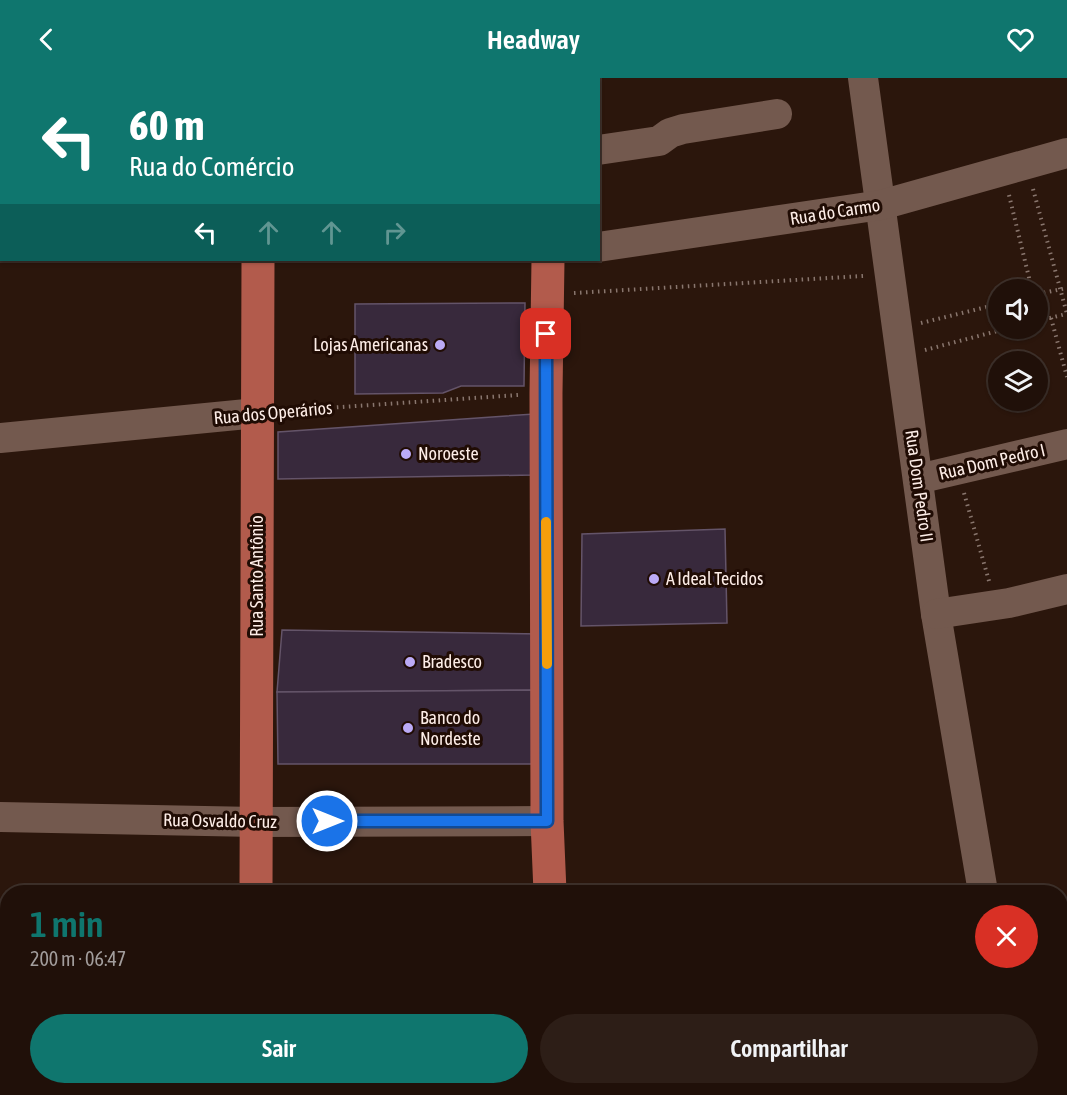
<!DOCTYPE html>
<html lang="pt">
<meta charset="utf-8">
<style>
:root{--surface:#201009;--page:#2d1e17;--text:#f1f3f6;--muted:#a29d9c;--line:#3d302a;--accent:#0f766e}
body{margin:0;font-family:"Asap Condensed",sans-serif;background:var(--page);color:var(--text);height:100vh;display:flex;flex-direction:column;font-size:22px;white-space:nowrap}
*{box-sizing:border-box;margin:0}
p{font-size:20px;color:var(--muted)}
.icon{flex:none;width:33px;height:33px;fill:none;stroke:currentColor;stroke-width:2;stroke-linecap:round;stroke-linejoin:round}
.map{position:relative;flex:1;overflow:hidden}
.details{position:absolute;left:0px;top:807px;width:1068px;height:210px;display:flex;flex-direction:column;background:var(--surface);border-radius:24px 24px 0 0;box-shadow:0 2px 4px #0004,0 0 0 2px var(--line)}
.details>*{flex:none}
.top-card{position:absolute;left:0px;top:0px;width:600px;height:183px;box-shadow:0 2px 4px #0004,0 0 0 2px var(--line);background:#0f766e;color:#fff;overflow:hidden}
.fabs{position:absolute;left:988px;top:201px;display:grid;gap:12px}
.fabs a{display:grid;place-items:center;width:60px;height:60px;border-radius:50%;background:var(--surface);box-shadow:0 2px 4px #0004,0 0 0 2px var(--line);font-size:30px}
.pin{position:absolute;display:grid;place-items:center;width:51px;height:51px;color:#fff;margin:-26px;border-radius:12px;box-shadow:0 3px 9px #0006}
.me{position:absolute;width:66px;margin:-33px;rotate:90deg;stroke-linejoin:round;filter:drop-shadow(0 0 4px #0008)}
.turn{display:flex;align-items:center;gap:21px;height:126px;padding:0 30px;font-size:27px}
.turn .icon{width:78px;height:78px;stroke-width:2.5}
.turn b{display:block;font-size:42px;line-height:51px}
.lanes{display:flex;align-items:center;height:57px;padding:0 30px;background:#0003;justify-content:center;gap:30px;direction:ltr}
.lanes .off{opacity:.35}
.round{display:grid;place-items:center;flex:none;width:63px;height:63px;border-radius:32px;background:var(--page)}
.head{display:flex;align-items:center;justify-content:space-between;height:102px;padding:0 30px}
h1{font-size:36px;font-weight:600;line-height:45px;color:var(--accent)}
.cta{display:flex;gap:12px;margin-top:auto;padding:12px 30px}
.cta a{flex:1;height:69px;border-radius:36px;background:var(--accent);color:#fff;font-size:24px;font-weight:600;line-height:69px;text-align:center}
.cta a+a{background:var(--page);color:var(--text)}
header{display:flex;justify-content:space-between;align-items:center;height:78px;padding:0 30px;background:var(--accent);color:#fff;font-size:27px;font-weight:600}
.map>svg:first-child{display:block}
.building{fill:#38293c;stroke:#645469;stroke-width:1.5}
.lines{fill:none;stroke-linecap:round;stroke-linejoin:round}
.path{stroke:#89766e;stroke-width:4;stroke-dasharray:1.5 4.5;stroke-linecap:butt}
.minor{stroke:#73594e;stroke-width:30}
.major{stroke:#b25b4c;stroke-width:33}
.route-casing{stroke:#114b97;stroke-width:15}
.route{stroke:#1a73e8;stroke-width:10}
.slow{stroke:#f59e0b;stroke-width:10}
.poi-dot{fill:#bbaaf6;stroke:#200c04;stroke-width:2}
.labels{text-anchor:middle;stroke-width:6;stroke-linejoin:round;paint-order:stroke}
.street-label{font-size:18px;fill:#fdede7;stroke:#200c04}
.poi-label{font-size:18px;fill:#fdede7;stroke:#200c04;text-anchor:start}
</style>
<header><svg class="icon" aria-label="back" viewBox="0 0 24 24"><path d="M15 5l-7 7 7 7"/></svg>Headway<svg class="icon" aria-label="heart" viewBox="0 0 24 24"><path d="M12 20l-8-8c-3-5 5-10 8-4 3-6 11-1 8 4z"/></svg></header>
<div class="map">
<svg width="1067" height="1017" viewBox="0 0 1067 1017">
<rect width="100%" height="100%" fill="#2b160c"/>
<g class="building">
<polygon points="293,0 530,0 293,2"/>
<polygon points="525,225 524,308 461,308 443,315 355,316 355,226"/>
<polygon points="534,336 533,397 278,401 278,354"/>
<polygon points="725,451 727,545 581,548 582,456"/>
<polygon points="282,552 541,556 538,612 277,614"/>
<polygon points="538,612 539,686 278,686 277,614"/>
</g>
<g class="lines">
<g class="path">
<polyline points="1033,111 1067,236"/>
<polyline points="1009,117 1032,212"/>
<polyline points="574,215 863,198"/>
<polyline points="1038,216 1067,210"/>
<polyline points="1038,233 1041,242"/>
<polyline points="1051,240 1067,299"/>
<polyline points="1038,243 1066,236"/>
<polyline points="921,245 999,226"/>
<polyline points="925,272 1009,250"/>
<polyline points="283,333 518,317"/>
<polyline points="964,415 989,503"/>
</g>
<g class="minor">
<polyline points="863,0 936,536 983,814"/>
<polyline points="598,72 659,63 670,55 683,51 777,36"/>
<polyline points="598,169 881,127 1067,75"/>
<polyline points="0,360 257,335"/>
<polyline points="918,401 1067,366"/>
<polyline points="936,536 1009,525 1067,511"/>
<polyline points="0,739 256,744 547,743"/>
<polyline points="1016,1010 1017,1017"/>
</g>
<g class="major">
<polyline points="259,2 259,0"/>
<polyline points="551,2 551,0"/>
<polyline points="548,182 546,315 547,743 550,814"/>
<polyline points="256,814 258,182"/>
<polyline points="553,1010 553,1017"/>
<polyline points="255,1017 255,1010"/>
</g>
</g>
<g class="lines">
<defs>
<polyline id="route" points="327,743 547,743 546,256"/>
</defs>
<use href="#route" class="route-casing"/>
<use href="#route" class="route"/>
<polyline class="slow" points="546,444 547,586"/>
</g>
<g class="poi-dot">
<circle cx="440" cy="267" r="6"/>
<circle cx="406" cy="376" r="6"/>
<circle cx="654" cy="501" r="6"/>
<circle cx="410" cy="584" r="6"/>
<circle cx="408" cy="650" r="6"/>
</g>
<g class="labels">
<g class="street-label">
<text transform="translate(835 134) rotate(-9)" y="6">Rua do Carmo</text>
<text transform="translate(273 335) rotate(-5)" y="6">Rua dos Operários</text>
<text transform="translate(992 384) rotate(-13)" y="6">Rua Dom Pedro I</text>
<text transform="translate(919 408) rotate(82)" y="6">Rua Dom Pedro II</text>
<text transform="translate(257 498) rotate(-90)" y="6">Rua Santo Antônio</text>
<text transform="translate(220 743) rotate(1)" y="6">Rua Osvaldo Cruz</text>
</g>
<g class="poi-label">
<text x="428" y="273" text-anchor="end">Lojas Americanas</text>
<text x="418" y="382">Noroeste</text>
<text x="666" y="507">A Ideal Tecidos</text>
<text x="422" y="590">Bradesco</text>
<text x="420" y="646">Banco do<tspan x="420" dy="21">Nordeste</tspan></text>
</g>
</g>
</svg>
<div class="fabs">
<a><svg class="icon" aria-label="sound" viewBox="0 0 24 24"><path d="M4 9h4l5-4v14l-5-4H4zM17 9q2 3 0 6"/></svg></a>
<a><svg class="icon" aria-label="layers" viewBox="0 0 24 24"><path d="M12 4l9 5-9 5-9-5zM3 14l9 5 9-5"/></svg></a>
</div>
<div class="pin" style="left:546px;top:256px;background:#d93025"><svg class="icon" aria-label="arrive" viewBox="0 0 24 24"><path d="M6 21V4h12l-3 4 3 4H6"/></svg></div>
<svg class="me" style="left:327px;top:743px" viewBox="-20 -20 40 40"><circle r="17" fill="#1a73e8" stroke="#fff" stroke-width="3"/><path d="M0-11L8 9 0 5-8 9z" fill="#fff"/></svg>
<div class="top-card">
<div class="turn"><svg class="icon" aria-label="left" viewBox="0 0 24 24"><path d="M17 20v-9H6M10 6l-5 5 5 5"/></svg><div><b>60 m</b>Rua do Comércio</div></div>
<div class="lanes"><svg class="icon" aria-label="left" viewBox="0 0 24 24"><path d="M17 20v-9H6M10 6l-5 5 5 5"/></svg><svg class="icon off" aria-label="ahead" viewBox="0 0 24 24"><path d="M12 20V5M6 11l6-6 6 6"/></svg><svg class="icon off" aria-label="ahead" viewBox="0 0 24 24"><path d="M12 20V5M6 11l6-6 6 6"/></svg><svg class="icon off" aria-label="right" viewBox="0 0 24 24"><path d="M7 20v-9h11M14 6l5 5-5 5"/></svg></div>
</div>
<section class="details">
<div class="head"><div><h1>1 min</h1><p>200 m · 06:47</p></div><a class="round" style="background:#d93025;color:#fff"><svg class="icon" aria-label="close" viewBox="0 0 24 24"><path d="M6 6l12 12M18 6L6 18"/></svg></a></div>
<div class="cta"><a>Sair</a><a>Compartilhar</a></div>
</section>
</div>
